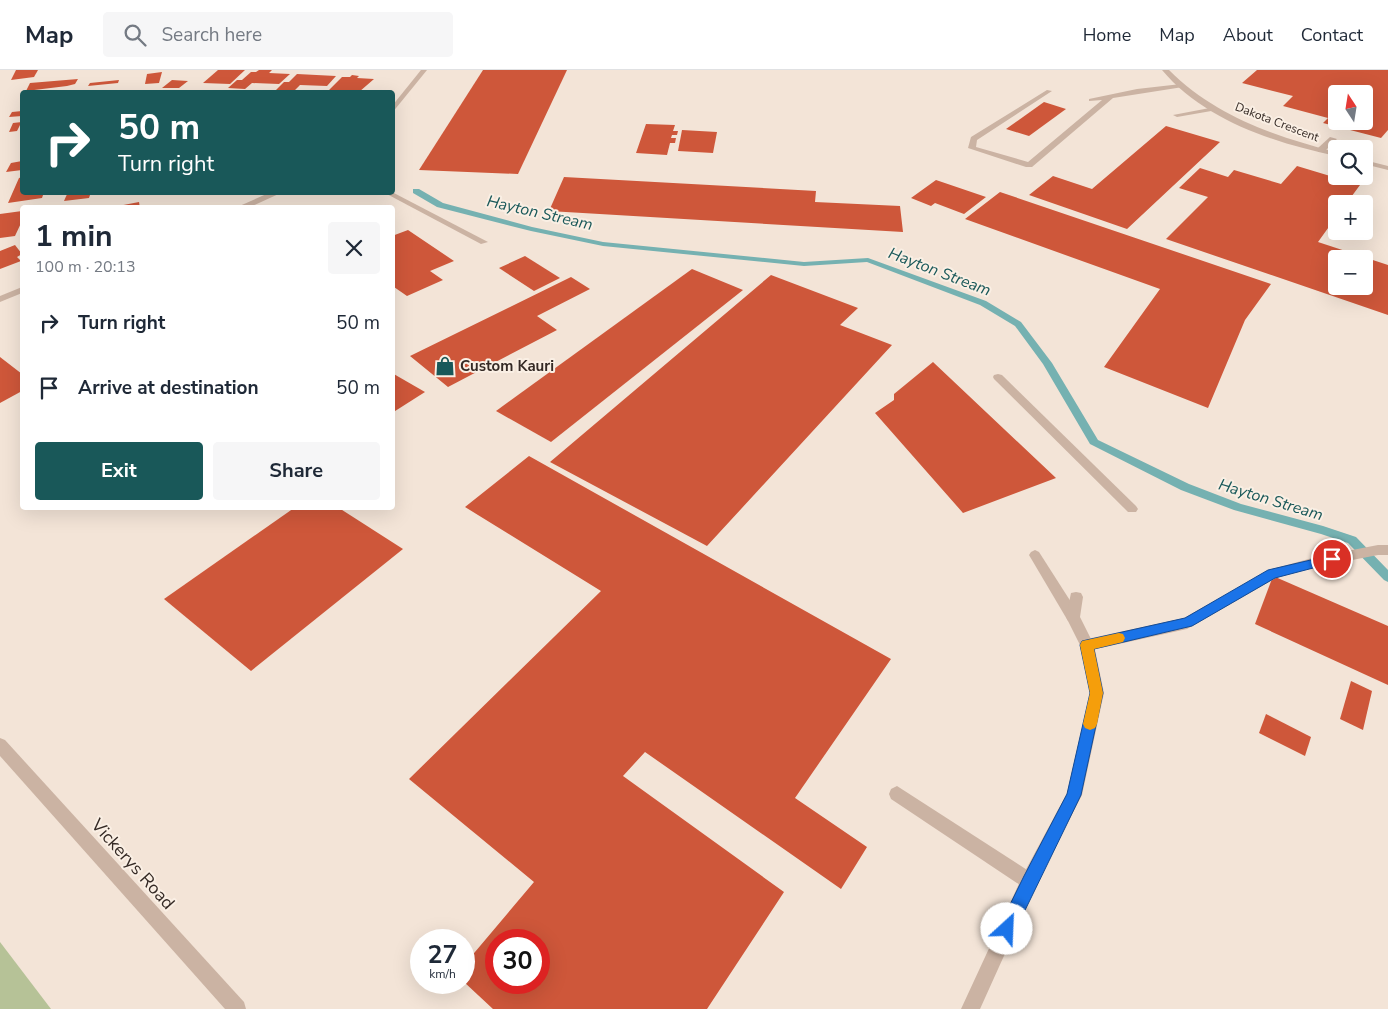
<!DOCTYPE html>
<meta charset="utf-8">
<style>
:root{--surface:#fff;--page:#f6f6f7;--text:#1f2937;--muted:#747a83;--line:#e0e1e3;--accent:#195859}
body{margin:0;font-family:"Nunito Sans",sans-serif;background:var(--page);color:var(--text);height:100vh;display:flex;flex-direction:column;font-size:19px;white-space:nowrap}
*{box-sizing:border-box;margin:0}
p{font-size:16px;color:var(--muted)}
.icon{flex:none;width:28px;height:28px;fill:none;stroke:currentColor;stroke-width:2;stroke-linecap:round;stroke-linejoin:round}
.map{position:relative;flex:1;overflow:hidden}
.sheet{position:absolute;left:20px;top:135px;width:375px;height:305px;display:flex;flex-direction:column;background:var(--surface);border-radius:5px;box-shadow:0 5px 20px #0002}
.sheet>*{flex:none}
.hud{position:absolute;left:20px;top:20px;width:375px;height:105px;border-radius:5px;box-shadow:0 5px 20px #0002;background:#195859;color:#fff;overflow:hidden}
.needle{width:32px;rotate:348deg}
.tools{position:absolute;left:1328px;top:15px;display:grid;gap:10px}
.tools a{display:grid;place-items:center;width:45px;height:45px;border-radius:5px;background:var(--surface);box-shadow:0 5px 20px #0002;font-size:25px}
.speed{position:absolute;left:410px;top:859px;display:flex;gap:10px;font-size:25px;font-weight:700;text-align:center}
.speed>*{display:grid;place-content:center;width:65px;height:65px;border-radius:50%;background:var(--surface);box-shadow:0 5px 20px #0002;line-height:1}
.speed small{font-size:12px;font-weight:400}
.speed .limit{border:8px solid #d22;background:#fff;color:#111}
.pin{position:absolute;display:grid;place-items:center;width:42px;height:42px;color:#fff;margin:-21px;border:2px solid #fff;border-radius:50%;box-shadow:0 1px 5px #0007}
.me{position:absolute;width:55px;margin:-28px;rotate:25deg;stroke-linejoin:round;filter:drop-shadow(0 0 4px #0008)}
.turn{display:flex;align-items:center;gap:18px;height:105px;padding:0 15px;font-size:22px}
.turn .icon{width:65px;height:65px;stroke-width:2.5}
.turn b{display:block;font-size:35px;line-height:42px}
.round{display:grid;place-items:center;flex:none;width:52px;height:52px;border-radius:5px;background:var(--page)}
.summary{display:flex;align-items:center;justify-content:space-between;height:85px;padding:0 15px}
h1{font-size:30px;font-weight:700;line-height:38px}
.button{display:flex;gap:10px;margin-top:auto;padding:10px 15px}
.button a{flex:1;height:58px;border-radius:5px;background:var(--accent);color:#fff;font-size:20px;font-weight:700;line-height:58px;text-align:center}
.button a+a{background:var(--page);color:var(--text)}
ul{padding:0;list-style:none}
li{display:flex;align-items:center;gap:15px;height:65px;padding:0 15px}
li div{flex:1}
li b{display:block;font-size:19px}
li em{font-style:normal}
header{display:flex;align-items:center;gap:30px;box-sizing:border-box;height:70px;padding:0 25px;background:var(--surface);border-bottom:1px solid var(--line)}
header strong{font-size:24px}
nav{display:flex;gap:28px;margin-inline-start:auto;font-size:18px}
.search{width:350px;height:45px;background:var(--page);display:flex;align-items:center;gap:12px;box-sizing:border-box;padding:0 18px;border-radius:5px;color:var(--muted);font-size:19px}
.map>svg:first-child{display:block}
.green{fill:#b6c297}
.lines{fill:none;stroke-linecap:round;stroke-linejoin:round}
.stream{fill:#75b1b1;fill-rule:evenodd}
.building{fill:#ce573a;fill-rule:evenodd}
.service{fill:#cbb3a3;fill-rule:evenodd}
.minor{fill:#cbb3a3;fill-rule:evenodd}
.route{fill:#1a73e8;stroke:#114b97}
.slow{fill:#f59e0b}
.labels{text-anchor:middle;stroke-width:4;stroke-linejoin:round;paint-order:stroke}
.far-street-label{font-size:12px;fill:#352a25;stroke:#faefe4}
.poi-label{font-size:15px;font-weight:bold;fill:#352a25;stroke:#faefe4;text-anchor:start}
.water-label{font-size:16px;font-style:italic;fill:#195859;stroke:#faefe4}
.near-street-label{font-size:18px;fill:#352a25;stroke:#faefe4}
</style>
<header>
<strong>Map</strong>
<div class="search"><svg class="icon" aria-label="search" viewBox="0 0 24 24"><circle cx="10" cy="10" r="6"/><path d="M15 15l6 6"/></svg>Search here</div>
<nav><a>Home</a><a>Map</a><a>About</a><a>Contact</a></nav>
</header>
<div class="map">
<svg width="1388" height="939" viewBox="0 0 1388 939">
<rect width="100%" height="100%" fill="#f3e4d7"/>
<polygon class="green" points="0,872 51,939 0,939"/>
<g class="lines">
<polygon class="stream" points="413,119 419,119 443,133 532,157 603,172 804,192 868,188 986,231 1021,252 1052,293 1098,370 1189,414 1241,434 1323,456 1356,467 1388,500 1388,512 1384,510 1348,473 1321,464 1234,440 1181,420 1090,374 1043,294 1015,256 980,235 867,192 804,196 603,176 531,161 437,137 413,123"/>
</g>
<g class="building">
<polygon points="16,0 38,0 34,7 11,10"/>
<polygon points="218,0 245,0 230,14 203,13"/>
<polygon points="259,0 272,0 269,3 290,4 279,14 252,13 245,19 228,18 237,10 242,10 251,2 256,2"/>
<polygon points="483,0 567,0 518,104 419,100"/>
<path d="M1257,0H1388V60L1381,68L1323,53L1328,48L1283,36L1293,26L1242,13ZM1336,24H1364V51H1336Z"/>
<polygon points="162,2 159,13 145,14 147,4"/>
<polygon points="297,4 336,6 327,16 300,15 294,21 276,20 284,12 289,12"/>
<polygon points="352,5 359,6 357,8 374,9 359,22 328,21 342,7 350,7"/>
<polygon points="78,9 75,14 67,16 26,21 30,13"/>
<polygon points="119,10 118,13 88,16 90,13"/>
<polygon points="172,10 188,11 179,18 162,18"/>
<polygon points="1044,32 1066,39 1029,66 1006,59"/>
<polygon points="22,41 22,46 9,47 12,42"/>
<polygon points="22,52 22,55 20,55 17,61 9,62 13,53"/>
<polygon points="646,54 675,55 673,61 678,61 677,65 672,65 671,68 676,68 675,73 670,73 667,85 636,83"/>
<polygon points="1166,56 1220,72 1127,159 1029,125 1053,106 1092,119"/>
<polygon points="682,60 717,62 713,83 678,81"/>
<polygon points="22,91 22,100 6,102 11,93"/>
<path d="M1297,96L1360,115L1346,134H1336V147L1318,172L1388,195V245L1166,169L1208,127L1179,118L1200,98L1228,107L1234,100L1281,114ZM1336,189H1364V216H1336Z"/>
<polygon points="22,107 22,122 44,122 42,128 8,133 19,108"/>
<polygon points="564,107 816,121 815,132 900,136 903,162 549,141"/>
<polygon points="936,110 986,127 964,144 935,133 931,136 911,128"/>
<polygon points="68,122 91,122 89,128 64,131"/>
<polygon points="1000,122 1271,214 1245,250 1208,338 1104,297 1160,219 965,149"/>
<polygon points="139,132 140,138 113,138 113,137"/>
<polygon points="22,141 22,151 15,166 0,168 0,144"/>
<polygon points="408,160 454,191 430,201 443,210 407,226 394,217 392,218 392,166"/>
<polygon points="15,175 22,184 17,187 21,191 0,199 0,181"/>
<polygon points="525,186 560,208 534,221 499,198"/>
<polygon points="692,199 743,220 551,372 496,341"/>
<polygon points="771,205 858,238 840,255 892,275 707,476 550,392"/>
<polygon points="571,207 590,219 537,246 557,260 448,317 410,286"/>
<polygon points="0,287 22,304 22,321 0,333"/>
<polygon points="933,292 1056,408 963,443 875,343 894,330 894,324"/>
<polygon points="392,303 425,322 392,343"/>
<path d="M529,386L891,589L795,728L867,777L841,819L645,682L623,706L784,822L707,939H493L464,912V895L534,812L409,709L601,521L465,437ZM496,870H539V912H496Z"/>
<polygon points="294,438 339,438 403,479 251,601 164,529"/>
<polygon points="1273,506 1388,556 1388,615 1255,554"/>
<polygon points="1351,611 1372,621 1363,660 1340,649"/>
<polygon points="1266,644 1311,667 1305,686 1259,663"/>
</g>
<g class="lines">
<g class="service">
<polygon points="1181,14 1183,15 1183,17 1113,28 1032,97 1026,97 968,78 971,67 1047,20 1052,21 977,70 976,77 1028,92 1102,30 1089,31 1089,29 1137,19"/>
<polygon points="1215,37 1217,38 1217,40 1177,47 1173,45"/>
<polygon points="1330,67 1337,69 1324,82 1318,82 1318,78"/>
<polygon points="383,122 392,122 488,172 481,174"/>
<polygon points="998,304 1002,305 1136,436 1138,439 1136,442 1128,442 994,309 993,307 994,305"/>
<polygon points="1378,475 1388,475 1388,485 1378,485 1316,497 1276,508 1187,559 1087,581 1082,579 1080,575 1082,571 1087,569 1184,548 1272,499 1316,487"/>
<polygon points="1035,480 1039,482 1078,543 1080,547 1078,551 1073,552 1068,551 1029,485 1031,482"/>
<polygon points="897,716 1035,805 1037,811 1035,817 1029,819 1023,817 891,729 889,724 891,719"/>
</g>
<g class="minor">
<polygon points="421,0 427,0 392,43 392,36"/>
<path d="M1162,0H1169C1215,46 1274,66 1336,82V86C1274,73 1204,50 1162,0Z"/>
<polygon points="1364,90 1388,96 1388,100 1364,94"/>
<polygon points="271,122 283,122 248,138 235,138"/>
<polygon points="22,217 22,223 0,232 0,226"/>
<polygon points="1076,522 1081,523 1083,527 1080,547 1094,575 1104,623 1082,725 1035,817 980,939 961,939 1023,805 1067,723 1090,623 1080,575 1066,547 1071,523"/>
<polygon points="0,668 5,670 244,932 246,939 225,939 0,686"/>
</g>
</g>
<polygon class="route" points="1332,485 1336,486 1337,489 1336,492 1275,508 1192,556 1094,579 1103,623 1081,725 1013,865 1007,867 1001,865 999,859 1001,853 1024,806 1067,724 1090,623 1080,575 1082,571 1185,548 1268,500"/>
<polygon class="slow" points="1119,563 1123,564 1125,568 1123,572 1094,579 1103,623 1097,654 1095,658 1090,660 1085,658 1083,654 1090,623 1080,575 1082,571 1087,570"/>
<defs>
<symbol id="shop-bare" viewBox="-9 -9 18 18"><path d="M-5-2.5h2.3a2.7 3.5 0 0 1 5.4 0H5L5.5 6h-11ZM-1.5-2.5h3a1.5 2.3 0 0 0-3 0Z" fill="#195859" stroke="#faefe4" stroke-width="2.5" paint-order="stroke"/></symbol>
</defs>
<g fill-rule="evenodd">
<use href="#shop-bare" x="431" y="282" width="28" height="28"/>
</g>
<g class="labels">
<g class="far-street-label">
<text transform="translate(1277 52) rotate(21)" y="4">Dakota Crescent</text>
</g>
<g class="poi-label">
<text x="460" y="301">Custom Kauri</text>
</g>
<g class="water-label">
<text transform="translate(540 142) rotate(13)" y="6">Hayton Stream</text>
<text transform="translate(940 201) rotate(21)" y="6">Hayton Stream</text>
<text transform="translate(1271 429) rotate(17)" y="6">Hayton Stream</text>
</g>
<g class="near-street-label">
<text transform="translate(133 794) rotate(48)" y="6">Vickerys Road</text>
</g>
</g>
</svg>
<div class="tools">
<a><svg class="needle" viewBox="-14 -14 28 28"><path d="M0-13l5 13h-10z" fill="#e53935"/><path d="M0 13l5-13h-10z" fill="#747a83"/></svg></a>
<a><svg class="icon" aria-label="search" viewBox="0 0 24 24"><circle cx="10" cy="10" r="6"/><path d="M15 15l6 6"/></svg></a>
<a>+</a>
<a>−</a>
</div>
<div class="speed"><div>27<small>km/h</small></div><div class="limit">30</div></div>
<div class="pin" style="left:1332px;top:489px;background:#d93025"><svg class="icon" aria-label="arrive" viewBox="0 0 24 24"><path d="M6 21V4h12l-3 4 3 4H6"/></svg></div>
<svg class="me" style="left:1007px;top:859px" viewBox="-20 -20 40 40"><circle r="19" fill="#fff"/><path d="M0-13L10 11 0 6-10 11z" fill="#1a73e8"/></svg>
<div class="hud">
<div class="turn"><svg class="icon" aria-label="right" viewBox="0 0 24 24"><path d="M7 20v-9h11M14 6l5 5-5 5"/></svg><div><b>50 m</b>Turn right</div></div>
</div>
<section class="sheet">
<div class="summary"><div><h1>1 min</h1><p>100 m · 20:13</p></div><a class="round"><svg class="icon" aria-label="close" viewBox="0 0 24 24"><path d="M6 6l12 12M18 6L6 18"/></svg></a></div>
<ul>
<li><svg class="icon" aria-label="right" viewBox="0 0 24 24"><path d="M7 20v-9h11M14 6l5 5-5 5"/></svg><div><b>Turn right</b></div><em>50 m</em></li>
<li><svg class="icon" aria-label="arrive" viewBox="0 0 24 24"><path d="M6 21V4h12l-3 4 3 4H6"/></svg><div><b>Arrive at destination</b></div><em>50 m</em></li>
</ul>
<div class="button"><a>Exit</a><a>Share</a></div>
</section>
</div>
